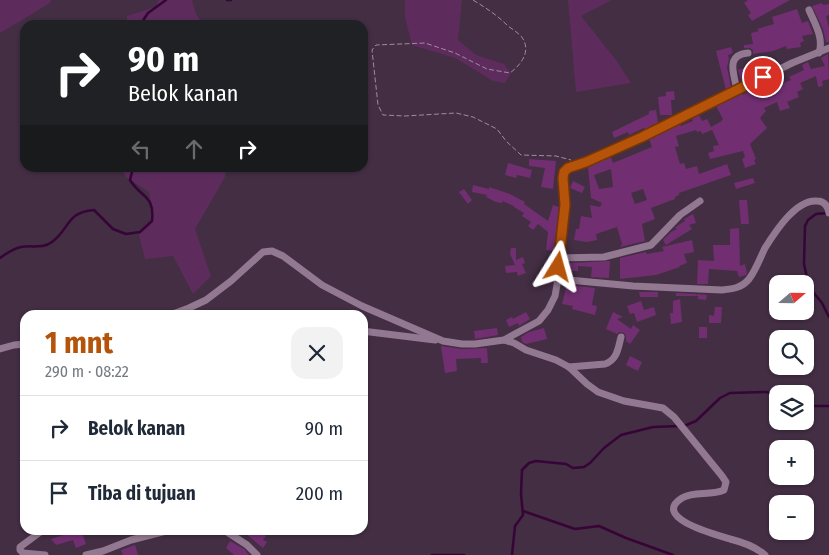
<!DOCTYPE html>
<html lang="id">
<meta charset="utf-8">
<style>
:root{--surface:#fff;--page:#f2f2f3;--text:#1f2937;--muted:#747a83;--line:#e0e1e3;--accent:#b45309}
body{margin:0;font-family:"Fira Sans Condensed",sans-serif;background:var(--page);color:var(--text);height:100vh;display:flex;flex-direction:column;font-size:19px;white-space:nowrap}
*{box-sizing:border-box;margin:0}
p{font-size:16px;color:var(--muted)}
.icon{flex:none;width:28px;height:28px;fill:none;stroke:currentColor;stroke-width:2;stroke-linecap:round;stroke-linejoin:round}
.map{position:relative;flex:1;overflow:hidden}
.drawer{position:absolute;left:20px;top:310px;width:348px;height:225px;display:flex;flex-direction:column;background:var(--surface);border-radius:15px;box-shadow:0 1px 4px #0004}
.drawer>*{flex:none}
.banner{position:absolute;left:20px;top:20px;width:348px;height:152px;border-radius:15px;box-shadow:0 1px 4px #0004;background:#202124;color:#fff;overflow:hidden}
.needle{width:32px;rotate:70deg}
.tools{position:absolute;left:769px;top:275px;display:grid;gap:10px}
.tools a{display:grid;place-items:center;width:45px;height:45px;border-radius:10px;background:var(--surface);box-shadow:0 1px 4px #0004;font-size:25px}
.pin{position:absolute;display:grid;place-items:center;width:42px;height:42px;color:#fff;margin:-21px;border:2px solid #fff;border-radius:50%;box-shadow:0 1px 5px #0007}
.me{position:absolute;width:55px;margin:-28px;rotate:8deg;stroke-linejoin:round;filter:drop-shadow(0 0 4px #0008)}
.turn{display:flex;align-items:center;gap:18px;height:105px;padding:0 25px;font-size:22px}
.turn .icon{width:65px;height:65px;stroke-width:2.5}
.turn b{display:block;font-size:35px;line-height:42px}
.lanes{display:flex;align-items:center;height:48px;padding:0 25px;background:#0003;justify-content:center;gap:25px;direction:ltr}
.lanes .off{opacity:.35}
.round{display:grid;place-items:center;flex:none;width:52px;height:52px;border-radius:15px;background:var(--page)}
.overview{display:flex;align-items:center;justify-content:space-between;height:85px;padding:0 25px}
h1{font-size:30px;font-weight:700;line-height:38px;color:var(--accent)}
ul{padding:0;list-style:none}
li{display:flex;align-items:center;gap:15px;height:65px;padding:0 25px;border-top:1px solid var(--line)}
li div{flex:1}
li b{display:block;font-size:19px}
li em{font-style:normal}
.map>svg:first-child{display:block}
.green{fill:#5d2c5d}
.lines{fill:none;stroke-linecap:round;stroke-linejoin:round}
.stream{stroke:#360437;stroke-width:2.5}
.building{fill:#712f71;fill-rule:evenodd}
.path{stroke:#9f8d9e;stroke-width:1;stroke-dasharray:5 2.5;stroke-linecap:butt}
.minor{stroke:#927991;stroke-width:7}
.route-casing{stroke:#753606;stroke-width:12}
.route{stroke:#b45309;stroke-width:9}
</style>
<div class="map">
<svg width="829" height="555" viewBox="0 0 829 555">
<rect width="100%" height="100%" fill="#432e43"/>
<g class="green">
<polygon points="0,0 51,0 50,3 0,33"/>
<polygon points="159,0 192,0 196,14 203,25 127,25 127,16 155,7"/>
<polygon points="405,0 462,0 458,40 476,55 504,64 511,73 505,83 493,81 455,58 412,45 405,18"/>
<polygon points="568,0 612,0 581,16 616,60 631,83 576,92"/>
<polygon points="122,168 226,168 225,177 195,229 211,276 193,294 173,256 145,259 139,235 153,217 149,192 126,177"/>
</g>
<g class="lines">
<g class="stream">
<polyline points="227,0 231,0"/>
<polyline points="140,25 148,13 166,0"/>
<polyline points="828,213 816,214 808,220 805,226 804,264 809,287 822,303 829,317"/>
<path d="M0,258C7,253 12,249 21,247C31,245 43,249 52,242C70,229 66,212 94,210L113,229L126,234L140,232L152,221C155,195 141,198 130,180L133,168"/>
<polyline points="805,406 829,406"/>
<polyline points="684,426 696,421 720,398 730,393 766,392 778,395"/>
<polyline points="523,511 575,529 599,526 626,538 673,555"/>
<polyline points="432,555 464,555"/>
<polyline points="512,555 515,526 523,515 521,494 522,470 529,463 536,461 566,464 573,468 584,467 590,463 604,448 621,435 653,427 679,426"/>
</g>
</g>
<g class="building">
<polygon points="748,0 790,0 752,21 748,15 751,13 744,3"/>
<polygon points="822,3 823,5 829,4 829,15 826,16 829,28 829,42 826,42 823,29 812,6"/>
<polygon points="797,9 802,23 808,21 813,34 802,36 804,41 800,43 801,47 787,49 786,46 773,51 753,54 753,50 750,48 744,48 744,45 753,44 751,33 759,31 757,29 774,24 772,17"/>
<polygon points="731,47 733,53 728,55 729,59 727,67 731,87 726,90 716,51"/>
<path d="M828,54L829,79L822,81L823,86L818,87L816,76L800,83L803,89L797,92L799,97L787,102L790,108L780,111L777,102L764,108L766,111L760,118L767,128L750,144L756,159L754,160L756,164L745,168L742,159L745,157L743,151L710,159L708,153L714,151L713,146L719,145L712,130L702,134L701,131L697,132L696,130L676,136L679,146L675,147L680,164L684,163L686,169L697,166L699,174L727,164L731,175L679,193V195L675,197V199L651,208L655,219L642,224L645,241L620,247L622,244L617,227L596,234L597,240L587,242L574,240L576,229H579L581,216L592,218L590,205L600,207L602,203L591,198L588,167L611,157L613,163L652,147L649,139L680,124L681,126L693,121L692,118L699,115L702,121L707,119L711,127L722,121V120L723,119L716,106L742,94L743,95L750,90L774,78L778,85L791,80L789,77L804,70L802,65L808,62L811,69L825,66L821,58ZM611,169L613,187L599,189L594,175ZM643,189L647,200L635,204L631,193Z"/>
<polygon points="766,62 769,69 741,81 738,70"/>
<polygon points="674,91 675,100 671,100 672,115 660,115 658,97 666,96 666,92"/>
<polygon points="656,110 658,123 645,130 644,128 629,135 628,132 614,138 612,132 649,114 649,111"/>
<polygon points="529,159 556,161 553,189 541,187 545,168 529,166"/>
<polygon points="508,163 532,170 530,178 517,175 516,178 505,175"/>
<polygon points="753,178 755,183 736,189 734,183"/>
<polygon points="573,181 585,187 582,193 570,188"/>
<polygon points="473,185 489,189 489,187 510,194 525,202 524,204 548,221 553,205 559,207 554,251 546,250 548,232 538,224 533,230 528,226 531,222 522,216 524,213 514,207 514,206 502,201 502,203 496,202 486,197 487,195 472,192"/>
<polygon points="464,189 472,200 468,204 459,192"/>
<polygon points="739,200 747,200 749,224 741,224"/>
<polygon points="693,214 696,223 689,225 692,229 666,245 663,240 671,232 677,229 675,228 677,226 685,221 684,219"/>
<polygon points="739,228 740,266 745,264 747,273 746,275 739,277 737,271 709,269 708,284 697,284 698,260 714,261 713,245 730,245 730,229"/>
<polygon points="692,240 694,252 684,254 687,263 679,266 680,267 656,275 620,279 620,258 646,252 647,254 664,251 662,247"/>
<polygon points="511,248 516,248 516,260 523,257 525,263 522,264 526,273 518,276 517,272 506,273 505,266 515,265 510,254"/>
<polygon points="610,261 609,278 591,277 592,267 578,266 578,271 570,271 570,263"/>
<polygon points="540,273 551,276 550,284 539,283"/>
<polygon points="567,285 595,288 592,305 597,306 595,315 572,309 573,306 562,304"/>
<polygon points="639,292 658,292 658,297 640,297"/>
<polygon points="676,293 696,294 697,296 697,294 707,295 706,300 698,299 698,296 676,296"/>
<polygon points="680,299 682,322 671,324 670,313 673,313 673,301"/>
<polygon points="641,301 644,310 654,307 656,315 637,322 634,313 630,314 627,306"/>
<polygon points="715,307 722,307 721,323 709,323 709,315 714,316"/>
<polygon points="526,312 530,319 519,326 518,323 509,327 506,320 512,317 513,319"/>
<polygon points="613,312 623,317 617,319 631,329 633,325 640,330 630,344 626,341 626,336 624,333 620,332 617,334 606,329"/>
<rect x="699" y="327" width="8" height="11"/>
<polygon points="497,328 498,335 475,339 474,331"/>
<polygon points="544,328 547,339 526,344 522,342 521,337 529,332"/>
<polygon points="441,346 462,349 487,348 488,363 481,363 481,358 456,359 457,371 445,373"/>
<polygon points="630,356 642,362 638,371 626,365"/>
<polygon points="69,530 81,530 86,544 76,548 73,540 56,545 51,539 70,533"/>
<polygon points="241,530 261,531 266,536 263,540 267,542 263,548"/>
<polygon points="230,541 244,549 249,555 234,555 226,548"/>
<polygon points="135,545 138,555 123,555 121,550"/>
</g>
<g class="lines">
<path class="path" d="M473,0C486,8 497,15 508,26C512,29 517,32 521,36C532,50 522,64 510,73L487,69L455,53L425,43L376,45L372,50L378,105L383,115L405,116L456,113L473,117L497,129L506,141L521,155L556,156L571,160"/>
<g class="minor">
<path d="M809,10C815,24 824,38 819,53"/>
<path d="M737,90C734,74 725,55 748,53"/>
<polyline points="560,258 604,257 651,245 680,215 700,201"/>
<path d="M558,279L633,286L722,290C732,289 742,288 749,279C756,270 760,258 765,248C775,232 796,199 817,201C825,201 828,207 829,213"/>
<polyline points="170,315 189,308 206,300 231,281 263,252 272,251 283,256 322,285 362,306 443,341 462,344 475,344 504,340 539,321 548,310 555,296 558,279 557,267 565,205 563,178 564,172 568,168 586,162 642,137 792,63 829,48"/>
<polyline points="362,331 435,340"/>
<path d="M504,340L514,343L526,350L556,360L569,367L587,384L598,392L624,401L663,408L674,417L722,476L726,482L724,490C710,496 695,491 682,498C650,518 718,535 730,539C742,542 756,547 765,555"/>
<polyline points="0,349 14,345 25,344"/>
<path d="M569,367L605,364C617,360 618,349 621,337"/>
<polyline points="43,530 20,547 20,550 23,553 45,555"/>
<polyline points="224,530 247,545 257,555"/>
<polyline points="86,555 103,551 131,540 170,530"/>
</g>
</g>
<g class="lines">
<defs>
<polyline id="route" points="558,267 565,205 563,178 564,172 568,168 586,162 642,137 763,77"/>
</defs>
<use href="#route" class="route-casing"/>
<use href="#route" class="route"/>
</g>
</svg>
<div class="tools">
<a><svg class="needle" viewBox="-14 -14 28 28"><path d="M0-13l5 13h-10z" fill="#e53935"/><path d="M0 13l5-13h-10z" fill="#747a83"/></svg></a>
<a><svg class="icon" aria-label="search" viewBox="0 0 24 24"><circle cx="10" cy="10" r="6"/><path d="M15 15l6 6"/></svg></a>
<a><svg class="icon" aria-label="layers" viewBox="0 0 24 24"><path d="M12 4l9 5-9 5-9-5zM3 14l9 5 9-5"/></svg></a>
<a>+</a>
<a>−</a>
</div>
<div class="pin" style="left:763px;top:77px;background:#d93025"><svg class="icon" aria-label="arrive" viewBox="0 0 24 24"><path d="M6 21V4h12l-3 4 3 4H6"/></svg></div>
<svg class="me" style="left:558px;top:267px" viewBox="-20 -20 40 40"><path d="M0-17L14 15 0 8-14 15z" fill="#b45309" stroke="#fff" stroke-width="4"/></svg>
<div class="banner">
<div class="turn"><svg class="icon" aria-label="right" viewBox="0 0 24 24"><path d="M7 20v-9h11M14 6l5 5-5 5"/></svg><div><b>90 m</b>Belok kanan</div></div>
<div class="lanes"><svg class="icon off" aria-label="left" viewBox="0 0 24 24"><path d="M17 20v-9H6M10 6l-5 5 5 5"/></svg><svg class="icon off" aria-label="ahead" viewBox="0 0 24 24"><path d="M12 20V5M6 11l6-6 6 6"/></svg><svg class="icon" aria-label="right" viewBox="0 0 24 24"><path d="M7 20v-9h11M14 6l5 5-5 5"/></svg></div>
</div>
<section class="drawer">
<div class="overview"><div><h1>1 mnt</h1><p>290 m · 08:22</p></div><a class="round"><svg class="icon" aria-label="close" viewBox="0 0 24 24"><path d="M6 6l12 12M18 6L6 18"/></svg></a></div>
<ul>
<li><svg class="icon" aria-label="right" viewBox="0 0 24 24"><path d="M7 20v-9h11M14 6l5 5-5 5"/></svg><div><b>Belok kanan</b></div><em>90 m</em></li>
<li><svg class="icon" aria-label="arrive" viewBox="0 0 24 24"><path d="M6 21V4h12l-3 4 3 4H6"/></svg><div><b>Tiba di tujuan</b></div><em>200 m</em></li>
</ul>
</section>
</div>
